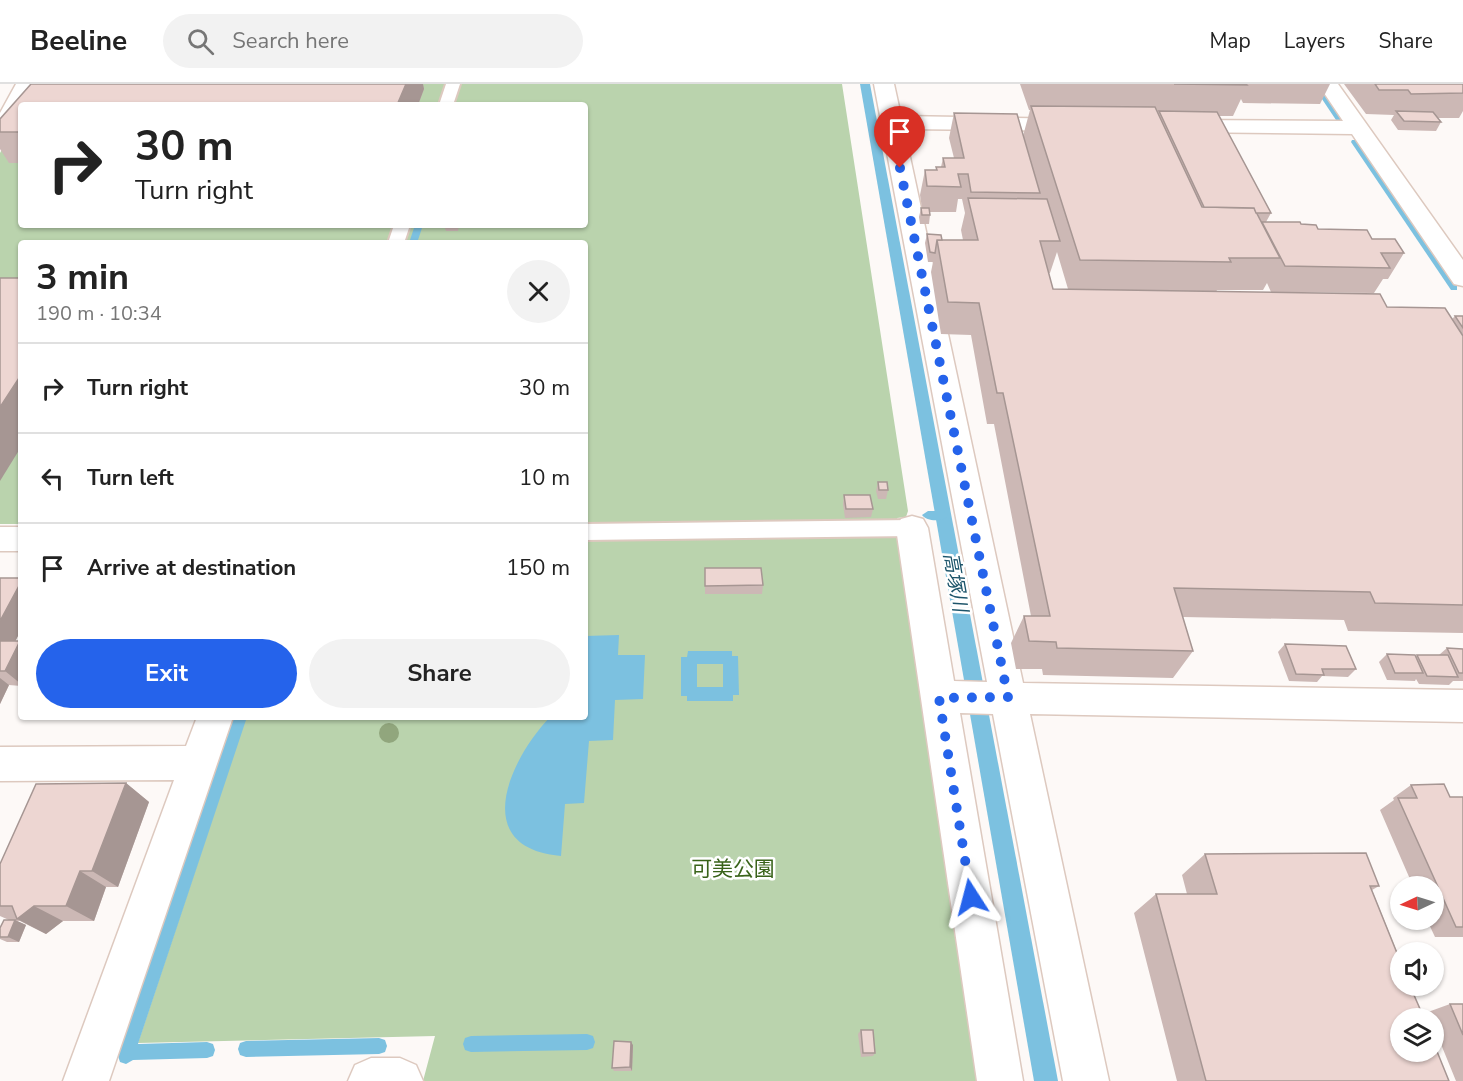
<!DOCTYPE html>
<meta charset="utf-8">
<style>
:root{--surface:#fff;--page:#f2f2f2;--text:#222;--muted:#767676;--line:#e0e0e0;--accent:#2563eb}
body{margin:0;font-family:"Nunito Sans","Noto Sans JP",sans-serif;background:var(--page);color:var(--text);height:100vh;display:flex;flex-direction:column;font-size:22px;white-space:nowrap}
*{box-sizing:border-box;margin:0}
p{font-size:20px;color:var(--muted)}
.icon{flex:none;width:33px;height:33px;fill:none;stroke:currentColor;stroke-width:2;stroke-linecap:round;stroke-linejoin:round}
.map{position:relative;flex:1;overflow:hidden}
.drawer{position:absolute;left:18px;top:156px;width:570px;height:480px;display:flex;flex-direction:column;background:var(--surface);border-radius:6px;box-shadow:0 2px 4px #0004}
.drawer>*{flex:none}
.banner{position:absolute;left:18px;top:18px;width:570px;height:126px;border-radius:6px;box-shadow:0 2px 4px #0004;background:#fff;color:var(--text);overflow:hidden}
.needle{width:39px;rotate:266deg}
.fabs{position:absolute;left:1390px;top:792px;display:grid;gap:12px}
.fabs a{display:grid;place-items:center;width:54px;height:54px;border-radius:50%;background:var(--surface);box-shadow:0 2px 4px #0004;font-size:30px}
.pin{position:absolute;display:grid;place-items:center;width:51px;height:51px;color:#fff;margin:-62px -26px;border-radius:50% 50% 50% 0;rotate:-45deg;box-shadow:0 0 6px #0007}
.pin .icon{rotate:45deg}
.me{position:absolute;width:66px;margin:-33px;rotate:351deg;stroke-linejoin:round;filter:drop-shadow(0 0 4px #0008)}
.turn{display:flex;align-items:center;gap:21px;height:126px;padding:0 18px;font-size:27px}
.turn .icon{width:78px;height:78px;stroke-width:2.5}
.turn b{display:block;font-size:42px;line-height:51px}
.round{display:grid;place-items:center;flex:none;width:63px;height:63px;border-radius:32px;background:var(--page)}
.head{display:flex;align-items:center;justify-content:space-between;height:102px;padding:0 18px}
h1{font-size:36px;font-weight:700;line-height:45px}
.primary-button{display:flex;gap:12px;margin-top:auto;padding:12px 18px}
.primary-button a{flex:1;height:69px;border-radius:36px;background:var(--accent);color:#fff;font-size:24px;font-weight:700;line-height:69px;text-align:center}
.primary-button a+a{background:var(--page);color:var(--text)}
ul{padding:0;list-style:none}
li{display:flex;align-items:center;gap:18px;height:90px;padding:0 18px;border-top:2px solid var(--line)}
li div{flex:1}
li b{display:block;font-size:22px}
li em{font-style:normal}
header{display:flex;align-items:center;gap:36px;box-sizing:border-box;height:84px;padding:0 30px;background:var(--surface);border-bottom:2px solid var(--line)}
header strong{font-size:28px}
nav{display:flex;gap:33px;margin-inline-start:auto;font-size:21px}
.search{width:420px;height:54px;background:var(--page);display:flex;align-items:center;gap:15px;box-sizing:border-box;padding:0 21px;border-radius:33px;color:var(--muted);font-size:22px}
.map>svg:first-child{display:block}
.green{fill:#bad3ad}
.water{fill:#7cc1e0;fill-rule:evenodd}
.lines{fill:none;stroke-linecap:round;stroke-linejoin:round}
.stream{fill:#7cc1e0;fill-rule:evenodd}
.lane-casing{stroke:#ddc9bf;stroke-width:4}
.street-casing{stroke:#ddc9bf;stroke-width:3}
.lane{fill:#fff;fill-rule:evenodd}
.street{fill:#fff;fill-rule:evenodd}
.tree{fill:#91a67d}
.wall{fill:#ccb8b5;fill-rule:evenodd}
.shaded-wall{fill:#a69693}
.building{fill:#edd6d2;stroke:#a69693;stroke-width:1.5}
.route{stroke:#2563eb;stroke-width:10;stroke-dasharray:0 18}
.labels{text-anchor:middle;stroke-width:5;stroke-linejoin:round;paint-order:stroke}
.water-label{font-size:20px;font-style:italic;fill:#1c546a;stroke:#fff}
.near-park-label{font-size:21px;fill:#39631a;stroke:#fff}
</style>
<header>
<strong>Beeline</strong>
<div class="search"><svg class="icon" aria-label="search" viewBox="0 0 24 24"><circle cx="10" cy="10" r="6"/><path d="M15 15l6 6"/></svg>Search here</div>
<nav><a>Map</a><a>Layers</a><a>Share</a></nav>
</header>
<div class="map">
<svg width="1463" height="997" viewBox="0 0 1463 997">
<rect width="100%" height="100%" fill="#fdf9f7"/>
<polygon class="green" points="37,0 842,0 908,427 906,433 897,434 980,997 423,997 435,952 138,959 246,633 585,633 585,159 21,159 21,440 0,440 0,69 21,30 21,141 585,141 585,21 26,21"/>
<g class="water">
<polygon points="860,0 870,0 1058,997 1034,997"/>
<path d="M619,551L618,571H645L643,615L615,616L613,656L589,657L584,719L565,720L561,772C469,764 509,676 550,633H585V552Z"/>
<path d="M688,567H732V572H738L739,611H733V617H687V612H681V573H687ZM723,580V603H697V580Z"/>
</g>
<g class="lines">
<g class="stream">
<polygon points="1312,0 1320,0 1345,37 1344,39 1338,39"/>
<polygon points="1352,56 1358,56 1457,202 1457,206 1451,206 1351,58"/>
<polygon points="415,141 423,141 417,159 409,159"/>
<path d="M928,427H943L949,431C944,438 927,438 922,431Z"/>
<polygon points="233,633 247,633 138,960 207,958 213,960 215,966 213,972 207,974 133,976 126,980 120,978 118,972 119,968"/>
<polygon points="587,950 593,952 595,958 593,964 587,966 471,968 465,966 463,960 465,954 471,952"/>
<polygon points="379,954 385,956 387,962 385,968 379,970 246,973 240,971 238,965 240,959 246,957"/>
</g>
<defs>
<g id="lane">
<polygon points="446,0 460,0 453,21 439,21"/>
<polygon points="394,141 410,141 404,159 388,159"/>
<polygon points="912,436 920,438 923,444 920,450 912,452 585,456 585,440"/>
</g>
<g id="street">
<path d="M16,0H36L25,21H21C21,32 14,43 8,53L0,54V29Z"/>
<polygon points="874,0 894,0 901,32 1072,35 1080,36 1083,41 1080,46 1072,47 904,45 1023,599 1463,606 1463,638 1030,630 1109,997 1063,997 993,630 960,629 1023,997 977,997 896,444 901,435 912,432 923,435 928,444 954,597 987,598"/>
<polygon points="1318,0 1338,0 1463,176 1463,202 1454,200 1352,50 1181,48 1173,47 1170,42 1173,37 1181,36 1343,37"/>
<rect x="0" y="443" width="21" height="24"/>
<polygon points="197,633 233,633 109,997 63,997 174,696 0,697 0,663 186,662"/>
<polygon points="371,974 400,974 416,981 423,997 348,997 355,981"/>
</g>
</defs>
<use href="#lane" class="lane-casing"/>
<use href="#street" class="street-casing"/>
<use href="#lane" class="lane"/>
<use href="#street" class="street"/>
</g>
<circle class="tree" cx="389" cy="649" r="10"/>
<g class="wall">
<polygon points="31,0 423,0 424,5 418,21 21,21 21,79 9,79 0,65 0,35"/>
<path d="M1020,0H1330L1320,20L1243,19L1241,15L1233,32H1219L1271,129L1266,138L1301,140L1318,145L1372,155L1404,169L1388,195H1383L1374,209L1271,208L1267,199L1263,206H1217L1216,208L1387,223L1452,235L1455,232H1463V549L1348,547L1344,536L1183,533L1193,567L1173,594L1043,591L1042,585H1016L1011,559L1024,532H1031L994,340H987L971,251L941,250L931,188L933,178H928L925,159L927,150L942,156H963L961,146L965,129L962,115H958L956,128H930V131L929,140H920L919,133L921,124H922L920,111L925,86H936V83H941L943,74H954L949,54L954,29L1023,52L1030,26H1029ZM1057,168L1068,205H1053L1049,189H1050Z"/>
<polygon points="1344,0 1463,0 1463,27 1459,34 1438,34 1441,38 1436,47 1398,46 1391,36 1394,31 1366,30"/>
<polygon points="444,141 459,141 458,147 446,147"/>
<polygon points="878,398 888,406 886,415 878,415 876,407"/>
<polygon points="844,411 873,425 871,433 845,434 843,420"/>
<polygon points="705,484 763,501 762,510 705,510"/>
<polygon points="0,494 21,494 21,546 15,557 21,558 21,602 9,601 0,620"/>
<polygon points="1285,560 1356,585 1348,593 1322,592 1317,598 1289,597 1278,568"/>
<polygon points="1447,564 1463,565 1463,597 1453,597 1449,601 1419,600 1416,595 1415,597 1387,596 1379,578 1387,570 1416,572 1417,571 1439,571"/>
<polygon points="126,699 149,718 118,803 106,803 94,837 63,837 46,850 20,837 17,837 26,841 19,858 7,858 0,855 0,844 9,836 0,832 0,780"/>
<polygon points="1411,701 1450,713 1463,713 1463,853 1435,853 1427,836 1434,836 1434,802 1413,802 1380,726 1394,716 1393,714"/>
<polygon points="1205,770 1379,802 1372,806 1449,997 1177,997 1134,829 1156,810 1187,810 1182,791"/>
<polygon points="1450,920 1463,920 1463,997 1456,997 1434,943 1434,934 1430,934 1428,928"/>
<polygon points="861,946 875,969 873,972 861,973 858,950"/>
<polygon points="633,961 632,987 614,987 612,984"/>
</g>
<g class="shaded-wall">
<polygon points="406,0 423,0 424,5 418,21 397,21"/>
<polygon points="21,291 21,363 0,397 0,323"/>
<polygon points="21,498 21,546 10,568 0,559 0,537"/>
<polygon points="20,557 21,558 21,600 5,587"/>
<polygon points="0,594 9,601 0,620"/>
<polygon points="126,699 149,718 118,803 92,787"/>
<polygon points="80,787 106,803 94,837 66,822"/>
<polygon points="34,822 63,837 46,850 17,835"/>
<polygon points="15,836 26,841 19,858 8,853"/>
<polygon points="631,958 633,961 632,987 630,983"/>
</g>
<g class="building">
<polygon points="31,0 406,0 397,21 21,21 21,48 0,48 0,35"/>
<polygon points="1174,0 1246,0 1247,1"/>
<polygon points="1375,0 1463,0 1463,9 1411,10 1408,6 1379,6"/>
<polygon points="1031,22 1155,23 1202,123 1254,124 1280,174 1229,174 1231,178 1080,176"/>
<polygon points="1159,27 1217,28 1271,129 1256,129 1254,124 1204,123"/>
<polygon points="1396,27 1433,28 1441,38 1404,37"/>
<polygon points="954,29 1017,30 1040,109 971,108 968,90 958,90 961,103 927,102 925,86 937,86 936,83 945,83 943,74 964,74"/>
<polygon points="968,114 1047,115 1060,157 1040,157 1053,205 1380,210 1387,223 1445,224 1463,252 1463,521 1375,519 1370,508 1174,504 1193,567 1057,564 1056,558 1029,557 1024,532 1050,532 1003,309 997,309 979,219 948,218 937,156 978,156"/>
<polygon points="921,124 929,124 930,131 922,131"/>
<polygon points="1262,138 1300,138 1301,140 1316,141 1318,145 1367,146 1372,155 1395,155 1404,169 1381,169 1390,184 1285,182"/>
<polygon points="927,150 941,151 942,156 937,156 935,169 930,168"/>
<polygon points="0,194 21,194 21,291 0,323"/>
<polygon points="1455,232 1463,232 1463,244"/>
<polygon points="878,398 887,398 888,406 879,406"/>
<polygon points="844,411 870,411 873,425 846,425"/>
<polygon points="705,484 761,484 763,501 705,502"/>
<polygon points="0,494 21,494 21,498 0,537"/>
<polygon points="0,557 20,557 5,587 0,587"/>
<polygon points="1285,560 1346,562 1356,585 1322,585 1324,591 1296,590"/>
<polygon points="1447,564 1463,565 1463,589 1459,589"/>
<polygon points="1387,570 1415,571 1423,589 1395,589"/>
<polygon points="1417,571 1448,571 1458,593 1427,592"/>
<polygon points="126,699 92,787 80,787 66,822 34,822 17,835 12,822 0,822 0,780 36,700"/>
<polygon points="1444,700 1450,713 1463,713 1463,843 1456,843 1398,714 1417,714 1411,701"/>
<polygon points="1366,769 1379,802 1370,802 1401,879 1401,902 1410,902 1424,934 1401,934 1401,968 1434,968 1434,960 1449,997 1206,997 1156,810 1217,810 1205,770"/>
<polygon points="4,836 15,836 8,853 0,853 0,844"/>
<polygon points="1450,920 1463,920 1463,951"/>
<polygon points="861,946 873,946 875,969 863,969"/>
<polygon points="614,957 631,958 630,983 612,984"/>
</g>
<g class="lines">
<polyline class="route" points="900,84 1008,613 939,614 971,813"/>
</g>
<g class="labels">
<g class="water-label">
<text transform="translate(956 498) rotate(80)" y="7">高塚川</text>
</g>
<g class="near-park-label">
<text x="733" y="792">可美公園</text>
</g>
</g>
</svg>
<div class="fabs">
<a><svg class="needle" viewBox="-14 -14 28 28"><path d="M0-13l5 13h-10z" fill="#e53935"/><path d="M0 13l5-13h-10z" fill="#767676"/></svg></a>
<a><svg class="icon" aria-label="sound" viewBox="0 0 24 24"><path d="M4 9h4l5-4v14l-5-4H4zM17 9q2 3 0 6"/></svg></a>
<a><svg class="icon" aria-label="layers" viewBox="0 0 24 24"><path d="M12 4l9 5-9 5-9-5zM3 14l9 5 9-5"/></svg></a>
</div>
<div class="pin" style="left:900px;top:84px;background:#d93025"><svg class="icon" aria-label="arrive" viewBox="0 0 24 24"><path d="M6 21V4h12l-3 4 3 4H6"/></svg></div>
<svg class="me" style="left:971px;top:813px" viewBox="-20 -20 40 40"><path d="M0-17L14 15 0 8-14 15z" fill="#2563eb" stroke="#fff" stroke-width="4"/></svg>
<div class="banner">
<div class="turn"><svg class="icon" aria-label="right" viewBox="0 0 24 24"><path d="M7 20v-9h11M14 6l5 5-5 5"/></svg><div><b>30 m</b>Turn right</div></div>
</div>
<section class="drawer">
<div class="head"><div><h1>3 min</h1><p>190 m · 10:34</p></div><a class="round"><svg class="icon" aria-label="close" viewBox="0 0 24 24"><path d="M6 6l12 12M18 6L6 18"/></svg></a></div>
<ul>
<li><svg class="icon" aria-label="right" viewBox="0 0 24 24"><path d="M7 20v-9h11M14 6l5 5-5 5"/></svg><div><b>Turn right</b></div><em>30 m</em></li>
<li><svg class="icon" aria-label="left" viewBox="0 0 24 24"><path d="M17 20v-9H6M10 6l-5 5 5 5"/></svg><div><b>Turn left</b></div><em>10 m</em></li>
<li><svg class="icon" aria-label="arrive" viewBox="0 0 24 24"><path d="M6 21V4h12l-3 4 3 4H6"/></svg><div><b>Arrive at destination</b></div><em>150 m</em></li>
</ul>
<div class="primary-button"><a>Exit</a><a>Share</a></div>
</section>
</div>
